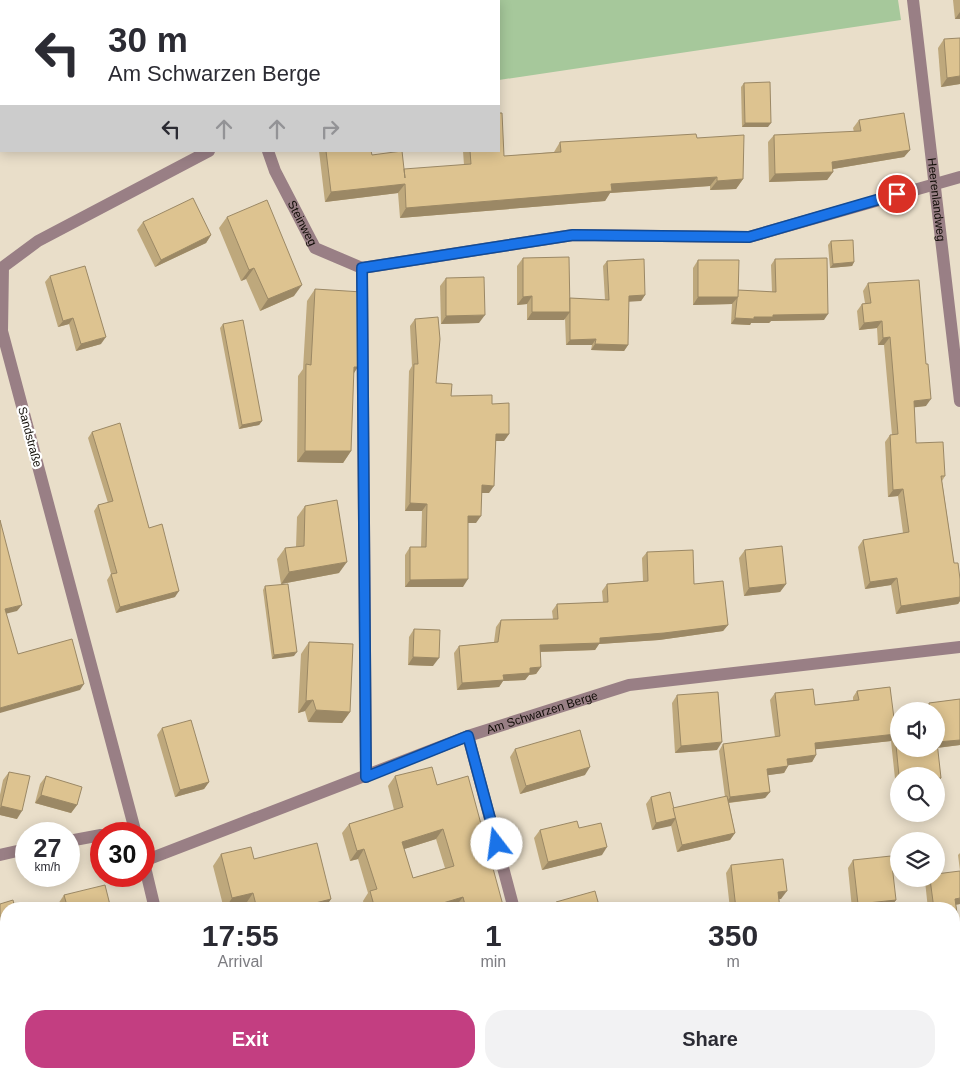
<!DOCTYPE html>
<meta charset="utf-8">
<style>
:root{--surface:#fff;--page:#f2f2f3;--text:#2b2b33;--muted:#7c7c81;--accent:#c33e81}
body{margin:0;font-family:Arial,sans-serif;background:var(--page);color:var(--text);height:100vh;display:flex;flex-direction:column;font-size:19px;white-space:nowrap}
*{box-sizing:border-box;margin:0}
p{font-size:16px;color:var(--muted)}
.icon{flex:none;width:28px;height:28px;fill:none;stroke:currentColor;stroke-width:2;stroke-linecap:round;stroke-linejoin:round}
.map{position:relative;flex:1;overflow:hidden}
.panel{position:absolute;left:0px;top:902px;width:960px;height:176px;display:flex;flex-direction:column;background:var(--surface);border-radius:20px 20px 0 0;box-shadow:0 2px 12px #0003}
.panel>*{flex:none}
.banner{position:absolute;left:0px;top:0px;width:500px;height:152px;box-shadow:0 2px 12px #0003;background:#fff;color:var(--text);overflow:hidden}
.buttons{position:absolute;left:890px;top:702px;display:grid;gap:10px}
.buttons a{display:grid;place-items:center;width:55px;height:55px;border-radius:50%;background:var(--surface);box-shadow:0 2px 12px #0003;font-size:25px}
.speed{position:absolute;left:15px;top:822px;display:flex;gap:10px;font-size:25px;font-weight:700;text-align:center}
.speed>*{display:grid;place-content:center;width:65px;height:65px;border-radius:50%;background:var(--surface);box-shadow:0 2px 12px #0003;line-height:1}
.speed small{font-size:12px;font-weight:400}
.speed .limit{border:8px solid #d22;background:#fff;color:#111}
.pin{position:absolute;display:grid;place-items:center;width:42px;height:42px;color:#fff;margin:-21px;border:2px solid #fff;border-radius:50%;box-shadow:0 1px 5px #0007}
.me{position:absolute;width:55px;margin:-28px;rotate:345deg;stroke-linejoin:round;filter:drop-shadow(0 0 4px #0008)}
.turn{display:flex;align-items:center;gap:18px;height:105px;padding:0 25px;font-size:22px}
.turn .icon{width:65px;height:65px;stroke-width:2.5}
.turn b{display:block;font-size:35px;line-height:42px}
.lanes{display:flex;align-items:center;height:48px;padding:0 25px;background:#0003;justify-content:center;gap:25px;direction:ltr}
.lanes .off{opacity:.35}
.eta{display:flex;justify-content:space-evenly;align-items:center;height:85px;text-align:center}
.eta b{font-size:30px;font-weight:600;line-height:35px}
.primary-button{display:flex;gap:10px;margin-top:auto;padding:10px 25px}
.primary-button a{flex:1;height:58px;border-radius:20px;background:var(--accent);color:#fff;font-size:20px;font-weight:600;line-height:58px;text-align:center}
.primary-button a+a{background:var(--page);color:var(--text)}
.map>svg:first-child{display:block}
.green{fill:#a6c89b}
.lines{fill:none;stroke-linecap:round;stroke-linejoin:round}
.minor{stroke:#997f85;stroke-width:12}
.wall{fill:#bea87c;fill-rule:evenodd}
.shaded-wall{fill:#9b8865}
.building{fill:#ddc390;stroke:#9b8865;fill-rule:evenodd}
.route-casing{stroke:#114b97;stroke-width:12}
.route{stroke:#1a73e8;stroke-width:9}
.labels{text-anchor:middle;stroke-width:4.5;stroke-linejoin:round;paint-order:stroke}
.street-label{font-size:12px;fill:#110d07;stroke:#fff}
</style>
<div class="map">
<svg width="960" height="1078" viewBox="0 0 960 1078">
<rect width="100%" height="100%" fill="#e9dec9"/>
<polygon class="green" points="237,0 898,0 901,20 499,80 499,1"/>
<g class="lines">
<g class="minor">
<polyline points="191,0 192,1"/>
<path id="s1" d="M913,0L960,401"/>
<path id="s2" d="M268,151L275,171L315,248L362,268"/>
<polyline points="468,736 514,909"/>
<polyline points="366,777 362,268 573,235 749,237 960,177"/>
<polyline points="136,834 2,331 3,267 38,241 209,151"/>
<polyline points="69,841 101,835"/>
<polyline points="0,855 26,849"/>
<path id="s3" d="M144,861L468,736L629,685L960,647"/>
<polyline points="144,863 155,909"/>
<polyline points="197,1072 198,1078"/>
<polyline points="557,1072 559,1078"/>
</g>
</g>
<g class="wall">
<polygon points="953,0 960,0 960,19 955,19"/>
<polygon points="944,39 960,84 941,87 938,48"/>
<polygon points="744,83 768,127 742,127 741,87"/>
<polygon points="859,120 910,150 904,157 833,169 833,172 827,180 769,182 768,142 774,135 854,132 853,128"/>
<polygon points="697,138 743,179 736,189 710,190 710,186 610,193 605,201 400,218 398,193 325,202 319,151 371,151 372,155 404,170 464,165 463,151 499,151 504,156 554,152 560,142"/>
<polygon points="227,217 294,296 260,311 246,279 241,281 219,228"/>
<polygon points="143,222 211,235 206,243 155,267 137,230"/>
<polygon points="831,241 854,262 852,266 830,268 828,245"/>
<polygon points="523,258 570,298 605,300 603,266 607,261 645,295 641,301 628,301 628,345 624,351 591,350 592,345 566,345 565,318 564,320 527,320 527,304 517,305 517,266"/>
<polygon points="775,259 824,320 771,321 769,323 751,323 750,325 731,324 732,304 693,305 693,268 698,260 738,290 772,292 771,265"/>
<polygon points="50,276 101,344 76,351 69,324 58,327 45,282"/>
<polygon points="446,278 479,323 441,324 440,286"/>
<polygon points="868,283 926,406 914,407 916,443 945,476 942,481 954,563 960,579 960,601 958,604 896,614 891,585 865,589 858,547 863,540 903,533 898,496 888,497 885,442 890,435 892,435 884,345 878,345 877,328 859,330 857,311 862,304 865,303 863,291"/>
<polygon points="315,289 351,451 343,463 297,462 298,376 303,369 307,301"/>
<polygon points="415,319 436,383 451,396 492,404 509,434 504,441 496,441 489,493 482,493 476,523 468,523 463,587 405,587 405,555 410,547 421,547 422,511 405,511 409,371 412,366 410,326"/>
<polygon points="223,324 262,421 259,425 239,429 220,328"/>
<polygon points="92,432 149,528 175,597 116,613 107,580 111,574 94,511 98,505 108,503 88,438"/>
<polygon points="305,506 339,573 281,584 277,559 285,548 296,547 297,517"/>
<polygon points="745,550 786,584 780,592 744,596 739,558"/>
<polygon points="647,552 694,584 728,625 723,631 659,640 599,644 595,650 540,652 541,667 536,674 529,675 525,680 503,681 499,687 457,690 454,653 459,646 494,642 496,627 501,620 553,619 552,611 557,604 603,602 602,591 607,584 643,581 642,558"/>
<polygon points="265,586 294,656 272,659 263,590"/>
<polygon points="414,629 433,666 408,665 409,637"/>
<polygon points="309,642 350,712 342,723 308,722 305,711 298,713 301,654"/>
<polygon points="890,687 895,735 899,735 899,749 936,749 936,711 926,711 925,709 929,703 960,699 960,745 937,748 941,778 937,783 936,776 899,776 899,788 896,788 891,741 816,749 816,755 812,762 788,765 788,766 784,773 768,775 770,792 765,798 729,803 735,833 730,840 677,852 671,825 652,830 646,804 651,797 670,792 673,808 725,797 719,751 723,744 775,737 770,700 775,693 813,689 815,705 853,700 853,697 857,691"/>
<polygon points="677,695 717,750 675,753 672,703"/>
<polygon points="162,728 209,782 204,789 175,797 157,735"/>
<polygon points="515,749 585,775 520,794 510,757"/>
<polygon points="9,772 17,819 0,815 0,795 3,780"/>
<polygon points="46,776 77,805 71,813 35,803 40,784"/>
<path d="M395,776L437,785L504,909H457L456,906L448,909H365L363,901L368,893L358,859L350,861L342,833L349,824L394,810L388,786ZM436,839L445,868L413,878L404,849Z"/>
<polygon points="579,828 602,855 542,870 534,838 540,830"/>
<polygon points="960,853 960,904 956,905 957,913 954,917 954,909 928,909 925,881 927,879 936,879 960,871 958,855"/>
<polygon points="221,854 254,859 331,899 324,909 246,909 245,905 229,909 224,909 213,866"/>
<polygon points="853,860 896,900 890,908 852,909 848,868"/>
<polygon points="731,865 781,899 779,899 780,909 730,909 726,873"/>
<polygon points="64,895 111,909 60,909 58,904"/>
<polygon points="556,902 600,909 551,909"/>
<polygon points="108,1072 161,1072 162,1078 110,1078"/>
<polygon points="244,1072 303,1072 304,1073 321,1078 245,1078"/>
<polygon points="450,1072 530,1072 531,1078 452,1078"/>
<polygon points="637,1072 675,1072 672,1078 638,1078"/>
<polygon points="783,1072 938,1072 938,1075 936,1078 782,1078 782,1075"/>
<polygon points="947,1072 954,1072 960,1078 948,1078"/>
</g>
<g class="shaded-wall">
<polygon points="960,12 960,19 955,19"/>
<polygon points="960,76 960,84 941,87 947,78"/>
<polygon points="745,123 771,123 768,127 742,127"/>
<polygon points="910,150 904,157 827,170 832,162"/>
<polygon points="833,172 827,180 769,182 775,174"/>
<polygon points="717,177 710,186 610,193 605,201 400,218 406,208 611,184"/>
<polygon points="743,179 736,189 710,190 717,181"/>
<polygon points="405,184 398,193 325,202 331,192"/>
<polygon points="211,235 206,243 155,267 161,260"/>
<polygon points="854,262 852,266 830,268 833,264"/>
<polygon points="254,268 246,279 241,281 249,270"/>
<polygon points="302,285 294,296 260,311 268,299"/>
<polygon points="645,295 641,301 625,302 629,296"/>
<polygon points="532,296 527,304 517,305 523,297"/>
<polygon points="698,297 738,297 732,304 693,305"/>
<polygon points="532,312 570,312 564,320 527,320"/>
<polygon points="828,314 824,320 771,321 769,323 751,323 750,325 731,324 735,318 773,315"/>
<polygon points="485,315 479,323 441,324 446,316"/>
<polygon points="73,318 69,324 58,327 63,321"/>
<polygon points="882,321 877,328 859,330 864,323"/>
<polygon points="106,337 101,344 76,351 81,344"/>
<polygon points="890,337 884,345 878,345 883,338"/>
<polygon points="596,339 592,345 566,345 570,340"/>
<polygon points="595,344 628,345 624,351 591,350"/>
<polygon points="354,367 358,367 350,379"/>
<polygon points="931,399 926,406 909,408 914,401"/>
<polygon points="262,421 259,425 239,429 242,425"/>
<polygon points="496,434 509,434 504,441 491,441"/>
<polygon points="305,451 351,451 343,463 297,462"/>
<polygon points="482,485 494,486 489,493 477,493"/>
<polygon points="903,489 898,496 888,497 893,490"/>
<polygon points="410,503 427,504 422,511 405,511"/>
<polygon points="468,516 481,516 476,523 463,523"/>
<polygon points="347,562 339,573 281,584 289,572"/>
<polygon points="897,578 891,585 865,589 870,582"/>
<polygon points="468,579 463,587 405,587 410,580"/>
<polygon points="786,584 780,592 744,596 749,588"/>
<polygon points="179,591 175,597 116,613 120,607"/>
<polygon points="960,597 960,601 958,604 896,614 901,606"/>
<polygon points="22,605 17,611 1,615 5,609"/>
<polygon points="728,625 723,631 659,640 599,644 595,650 535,652 540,645 600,638"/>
<polygon points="297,652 294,656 272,659 274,655"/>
<polygon points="413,657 439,658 433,666 408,665"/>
<polygon points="541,667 536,674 529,675 525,680 503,681 499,687 457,690 462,683 503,675 530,668"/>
<polygon points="84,684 80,690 0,713 0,708"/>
<polygon points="313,700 305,711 298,713 306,701"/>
<polygon points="316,710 350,712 342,723 308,722"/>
<polygon points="896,734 891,741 810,750 815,743"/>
<polygon points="960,740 960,745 936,748 937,742"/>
<polygon points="722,742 717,750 675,753 681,746"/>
<polygon points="816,755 812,762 783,766 787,759"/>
<polygon points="788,766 784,773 762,776 767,769"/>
<polygon points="590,767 585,775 520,794 526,786"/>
<polygon points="936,778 941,778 936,784"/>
<polygon points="209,782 204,789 175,797 180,790"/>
<polygon points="770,792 765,798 726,803 730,797"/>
<polygon points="41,795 77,805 71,813 35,803"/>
<polygon points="1,806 22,811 17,819 0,815 0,808"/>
<polygon points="676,818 671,826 652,830 656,823"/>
<polygon points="443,829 436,839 395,852 402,842"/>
<polygon points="735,833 730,840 677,852 682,845"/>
<polygon points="607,847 602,855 542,870 548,862"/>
<polygon points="364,849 358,859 350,861 357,851"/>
<polygon points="787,891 781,899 772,900 778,892"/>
<polygon points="253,893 245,905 229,909 225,909 232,898"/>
<polygon points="463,897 456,906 448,909 423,909"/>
<polygon points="960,898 960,904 951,905 955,899"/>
<polygon points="331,899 324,909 292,909"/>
<polygon points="896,900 890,908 854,909 858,904"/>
<polygon points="6,928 6,935 0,936 0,930"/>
<polygon points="671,1072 675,1072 671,1078"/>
<polygon points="938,1075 936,1078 916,1078"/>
</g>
<g class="building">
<polygon points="960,38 960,76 947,78 944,39"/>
<polygon points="770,82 771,123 745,123 744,83"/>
<polygon points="499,113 502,113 504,156 561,152 560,142 696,134 697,138 744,135 743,179 717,181 717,177 611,184 612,191 406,208 405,184 331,192 326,151 371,151 372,155 402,151 405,178 404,169 471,164 470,151 499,151"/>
<polygon points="904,113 910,150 832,162 833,172 775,174 774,135 861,131 859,120"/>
<polygon points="193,198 211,235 161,260 143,222"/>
<polygon points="267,200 302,285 268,299 254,268 249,270 227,217"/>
<polygon points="853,240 854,262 833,264 831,241"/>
<polygon points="569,257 570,312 532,312 532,296 523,297 523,258"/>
<polygon points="827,258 828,314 773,315 773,317 754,317 754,319 735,318 738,290 776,292 775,259"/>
<polygon points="644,259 645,295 629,296 628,345 595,344 596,339 570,340 570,298 609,300 607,261"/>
<polygon points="698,260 739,260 738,297 698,297"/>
<polygon points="85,266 106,337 81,344 73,318 63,321 50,276"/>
<polygon points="484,277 485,315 446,316 446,278"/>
<polygon points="919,280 926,364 928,364 931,399 914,401 916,443 943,442 945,476 941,476 954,563 958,563 960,579 960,597 901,606 897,578 870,582 863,540 909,532 903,489 893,490 890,435 898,434 890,337 883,338 882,321 864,323 862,304 871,303 868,283"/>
<polygon points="315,289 362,292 358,367 354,367 351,451 305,451 306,364 311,365"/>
<polygon points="438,317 440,339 436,383 452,384 451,396 492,395 492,404 509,403 509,434 496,434 494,486 482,485 481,516 468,516 468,579 410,580 410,547 426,547 427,504 410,503 414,364 418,364 415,319"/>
<polygon points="243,320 262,421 242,425 223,324"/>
<polygon points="120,423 149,528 162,524 179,591 120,607 111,574 117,573 98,505 113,501 92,432"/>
<polygon points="337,500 347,562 289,572 285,548 304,546 305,506"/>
<polygon points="0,520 22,605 5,609 18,654 72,639 84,684 0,708"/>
<polygon points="782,546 786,584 749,588 745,550"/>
<polygon points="693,550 694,584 723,581 728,625 664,633 600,638 600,643 540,645 541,667 530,668 530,673 503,675 504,680 462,683 459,646 498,642 501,620 558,619 557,604 608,602 607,584 648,581 647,552"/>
<polygon points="288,584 297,652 274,655 265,586"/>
<polygon points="414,629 440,630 439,658 413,657"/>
<polygon points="309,642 353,644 350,712 316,710 313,700 306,701"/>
<polygon points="890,687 896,734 815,743 816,755 787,759 788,766 767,769 770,792 730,797 723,744 780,736 775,693 813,689 815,705 859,700 857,691"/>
<polygon points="718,692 722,742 681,746 677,695"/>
<polygon points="960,699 960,740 937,742 941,778 936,778 936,776 899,776 895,735 899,735 899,749 936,749 936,711 930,711 929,703"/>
<polygon points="191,720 209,782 180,790 162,728"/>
<polygon points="580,730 590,767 526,786 515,749"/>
<path d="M432,767L437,785L468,776L504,909H466L463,897L423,909H375L370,891L377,889L364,849L357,851L349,824L403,807L395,776ZM443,829L454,866L413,878L402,842Z"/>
<polygon points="9,772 30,776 22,811 1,806"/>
<polygon points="46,776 82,787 77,805 41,795"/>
<polygon points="670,792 676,818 656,823 651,797"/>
<polygon points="727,796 735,833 682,845 673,808"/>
<polygon points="577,821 579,828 601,823 607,847 548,862 540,830"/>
<polygon points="317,843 331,899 292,909 257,909 253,893 232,898 221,854 251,847 254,859"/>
<polygon points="891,856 896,900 858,904 853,860"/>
<polygon points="783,859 787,891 778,892 780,909 736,909 731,865"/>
<polygon points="960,871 960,898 955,899 957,913 954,913 954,909 934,909 930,879 936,879 936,874"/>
<polygon points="105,885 111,909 68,909 64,895"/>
<polygon points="595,891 600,909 558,909 556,902"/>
<polygon points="13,900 15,909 6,909 6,928 0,930 0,904"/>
<polygon points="0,1060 5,1078 0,1078"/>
<polygon points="954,1067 960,1067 960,1078 951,1078 951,1072 954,1072"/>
<polygon points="116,1072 161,1072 162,1078 118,1078"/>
<polygon points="252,1072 303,1072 304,1073 307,1072 319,1072 321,1078 254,1078"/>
<polygon points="457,1072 530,1072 531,1078 458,1078"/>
<polygon points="644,1072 671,1072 672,1078 645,1078"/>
<polygon points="791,1072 938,1072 938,1075 916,1078 791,1078"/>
</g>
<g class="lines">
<defs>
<polyline id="route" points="497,844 468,736 366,777 362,268 573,235 749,237 897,194"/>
</defs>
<use href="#route" class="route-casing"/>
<use href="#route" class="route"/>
</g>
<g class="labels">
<g class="street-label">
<text dy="4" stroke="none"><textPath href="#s1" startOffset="201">Heerenlandweg</textPath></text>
<text dy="4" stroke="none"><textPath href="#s2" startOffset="80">Steinweg</textPath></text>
<text transform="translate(30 437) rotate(75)" y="4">Sandstraße</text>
<text dy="4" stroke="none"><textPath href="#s3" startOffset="425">Am Schwarzen Berge</textPath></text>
</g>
</g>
</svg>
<div class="buttons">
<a><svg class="icon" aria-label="sound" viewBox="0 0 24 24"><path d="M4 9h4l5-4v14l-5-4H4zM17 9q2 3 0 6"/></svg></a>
<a><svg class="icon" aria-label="search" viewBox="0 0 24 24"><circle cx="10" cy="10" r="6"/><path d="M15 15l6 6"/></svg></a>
<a><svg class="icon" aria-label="layers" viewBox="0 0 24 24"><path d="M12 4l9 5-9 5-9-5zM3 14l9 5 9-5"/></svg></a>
</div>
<div class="speed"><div>27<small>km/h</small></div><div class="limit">30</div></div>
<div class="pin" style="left:897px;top:194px;background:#d93025"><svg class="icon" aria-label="arrive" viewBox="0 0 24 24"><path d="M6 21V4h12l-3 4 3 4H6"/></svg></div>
<svg class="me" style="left:497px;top:844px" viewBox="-20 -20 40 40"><circle r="19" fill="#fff"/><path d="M0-13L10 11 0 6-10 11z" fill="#1a73e8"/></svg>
<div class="banner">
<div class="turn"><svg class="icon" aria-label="left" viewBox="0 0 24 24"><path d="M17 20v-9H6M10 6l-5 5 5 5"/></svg><div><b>30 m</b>Am Schwarzen Berge</div></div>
<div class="lanes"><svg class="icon" aria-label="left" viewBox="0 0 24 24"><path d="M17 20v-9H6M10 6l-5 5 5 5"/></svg><svg class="icon off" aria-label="ahead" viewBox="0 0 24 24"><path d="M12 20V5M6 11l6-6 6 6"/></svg><svg class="icon off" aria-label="ahead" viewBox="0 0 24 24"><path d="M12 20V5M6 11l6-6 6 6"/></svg><svg class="icon off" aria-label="right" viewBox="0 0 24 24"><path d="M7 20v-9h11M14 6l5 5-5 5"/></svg></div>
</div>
<section class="panel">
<div class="eta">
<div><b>17:55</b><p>Arrival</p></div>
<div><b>1</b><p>min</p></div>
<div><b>350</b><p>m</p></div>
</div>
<div class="primary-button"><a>Exit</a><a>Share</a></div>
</section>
</div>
